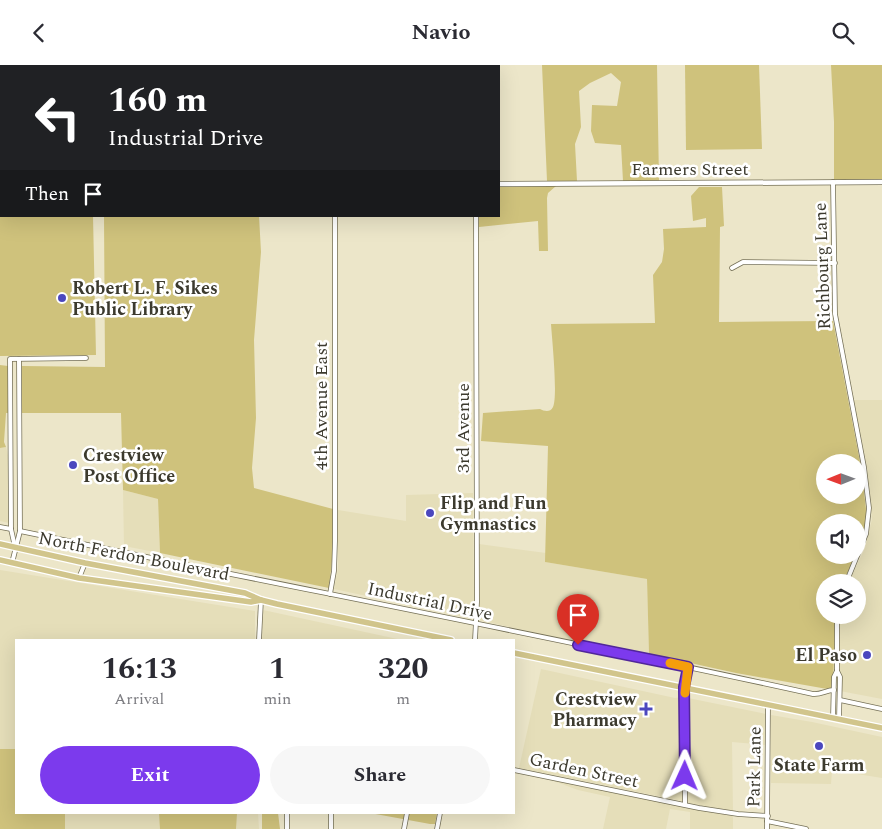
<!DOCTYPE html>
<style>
:root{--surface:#fff;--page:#f7f7f7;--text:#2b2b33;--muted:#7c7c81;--accent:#7c3aed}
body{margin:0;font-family:Spectral,serif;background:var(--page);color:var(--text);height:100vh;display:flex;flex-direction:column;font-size:19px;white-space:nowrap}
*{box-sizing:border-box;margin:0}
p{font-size:16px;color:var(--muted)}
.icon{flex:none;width:28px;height:28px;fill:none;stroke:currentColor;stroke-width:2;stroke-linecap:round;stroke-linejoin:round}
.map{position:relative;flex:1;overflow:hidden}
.details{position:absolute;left:15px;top:574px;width:500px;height:175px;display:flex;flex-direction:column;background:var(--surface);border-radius:0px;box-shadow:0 5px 20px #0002}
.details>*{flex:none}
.banner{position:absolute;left:0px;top:0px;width:500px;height:152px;box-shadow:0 5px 20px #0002;background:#202124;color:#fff;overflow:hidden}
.needle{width:32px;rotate:269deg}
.buttons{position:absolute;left:816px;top:389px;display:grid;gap:10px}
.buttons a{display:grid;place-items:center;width:50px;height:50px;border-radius:50%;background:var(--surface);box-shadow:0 5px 20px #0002;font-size:25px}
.pin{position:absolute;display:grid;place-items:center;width:42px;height:42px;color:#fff;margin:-51px -21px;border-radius:50% 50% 50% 0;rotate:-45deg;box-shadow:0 0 5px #0007}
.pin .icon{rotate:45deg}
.me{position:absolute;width:55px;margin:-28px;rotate:1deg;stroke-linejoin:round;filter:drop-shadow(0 0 4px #0008)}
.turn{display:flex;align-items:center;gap:18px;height:105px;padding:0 25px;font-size:22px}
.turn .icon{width:65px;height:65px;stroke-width:2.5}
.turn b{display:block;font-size:35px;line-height:42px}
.then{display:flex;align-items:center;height:48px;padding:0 25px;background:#0003;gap:10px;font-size:19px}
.eta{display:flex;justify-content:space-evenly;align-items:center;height:85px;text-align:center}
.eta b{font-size:30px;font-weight:700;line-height:35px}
.button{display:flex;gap:10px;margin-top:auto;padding:10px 25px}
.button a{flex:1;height:58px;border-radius:30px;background:var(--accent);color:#fff;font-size:20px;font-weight:700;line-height:58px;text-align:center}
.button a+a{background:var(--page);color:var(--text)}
header{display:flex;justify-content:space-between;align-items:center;height:65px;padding:0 25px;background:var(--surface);font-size:22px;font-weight:700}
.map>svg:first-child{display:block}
.built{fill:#e5deb9}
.green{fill:#cfc27c;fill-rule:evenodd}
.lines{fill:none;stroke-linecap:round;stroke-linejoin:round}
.minor-casing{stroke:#757057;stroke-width:5.5}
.tertiary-casing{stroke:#757057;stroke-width:6}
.primary-casing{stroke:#fff;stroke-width:8}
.minor{stroke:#fff;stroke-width:4}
.tertiary{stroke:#fff;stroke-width:4.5}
.primary{stroke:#d1c58c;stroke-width:5.5}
.route-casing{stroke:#51269a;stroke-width:12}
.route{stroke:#7c3aed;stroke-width:9}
.slow{stroke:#f59e0b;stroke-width:9}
.poi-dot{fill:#4b47be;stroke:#fff;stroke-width:2}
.labels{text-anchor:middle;stroke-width:5;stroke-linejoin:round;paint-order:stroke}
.street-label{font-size:18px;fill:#3c3a2e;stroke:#fff}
.poi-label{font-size:18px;font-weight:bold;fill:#3c3a2e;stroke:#fff;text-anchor:start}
</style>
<header><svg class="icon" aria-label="back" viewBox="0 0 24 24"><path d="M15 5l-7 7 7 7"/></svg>Navio<svg class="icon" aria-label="search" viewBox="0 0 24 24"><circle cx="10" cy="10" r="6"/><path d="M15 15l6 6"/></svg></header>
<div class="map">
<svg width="882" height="764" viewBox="0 0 882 764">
<rect width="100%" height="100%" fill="#ece6c9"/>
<g class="built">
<polygon points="853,335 882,335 882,634 840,626 840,550 858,550 858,518 849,517 865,483 872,454 867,401"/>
<polygon points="6,382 8,390 9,458 0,456 0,383"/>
<polygon points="123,425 158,434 160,488 124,481"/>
<polygon points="473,428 474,554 334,524 338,504 338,445 406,456 406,430"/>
<polygon points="479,479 546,488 545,497 647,514 649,589 550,571 479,555"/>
<polygon points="0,505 255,546 255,575 16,575 16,748 258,748 259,764 0,764"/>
<polygon points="263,545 402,575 262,575"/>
<polygon points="541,604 675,633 682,632 682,736 519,703"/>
<polygon points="688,633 766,649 766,680 732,677 733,746 688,738"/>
<polygon points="771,650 812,657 882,672 882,713 832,705 831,719 771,718"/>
<polygon points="551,715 733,751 733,764 690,764 690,747 670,744 666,764 603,764 610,732 578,725"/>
</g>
<g class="green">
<polygon points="0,0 1,4 0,117"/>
<rect x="69" y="0" width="152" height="1"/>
<rect x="319" y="0" width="86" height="1"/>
<polygon points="542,0 657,0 659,116 623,116 621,80 595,78 591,66 592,40 617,41 621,17 611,8 590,18 579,26 581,62 575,79 577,116 547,116"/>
<polygon points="685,0 759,0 762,84 686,85"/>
<polygon points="831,0 882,0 882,115 834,115 834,57"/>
<polygon points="499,121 556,121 548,128 547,133 548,186 539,186 538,156 479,162 479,151 499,151"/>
<path d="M699,122H722L724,161L720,162L719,257L833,256L861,402L866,444V461L858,486V458H825V490H856L843,517L825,518V550H835L833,625L736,608L649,589L647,514L545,497L548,381L481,376L483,348L540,344C544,346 550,348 553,342C558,331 552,274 551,259L655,258L653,210L662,197L664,184L663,164L706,162V153L693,156L691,131ZM825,398H858V430H825Z"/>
<polygon points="0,124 1,151 93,151 96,290 0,291"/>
<polygon points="104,151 259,151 261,187 254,275 256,353 252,403 254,423 333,444 332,495 329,523 160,488 158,434 123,425 121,348 22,348 22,301 105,302"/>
<polygon points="0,300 8,301 8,348 6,348 4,377 6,382 0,383"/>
<polygon points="0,684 16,684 16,748 65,748 65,764 0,764"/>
<polygon points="159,748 237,748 236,764 160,764"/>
<polygon points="262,748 278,748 280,764 262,764"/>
<polygon points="370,748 437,748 435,759 430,759"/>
</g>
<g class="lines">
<defs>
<g id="minor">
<polyline points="224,0 224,1"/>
<polyline points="833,117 835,249 864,402 869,443 866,469 846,518"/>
<polyline points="732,203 743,197 835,198"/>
<polyline points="0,462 11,464"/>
<path d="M20,466C284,521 550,571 813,629C821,630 826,625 834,625"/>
<polyline points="15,482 11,464 10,294 86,293"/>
<polyline points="12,498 20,466 19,294"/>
<polyline points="79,513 85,498"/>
<polyline points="330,529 334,506 335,476 335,151"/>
<polyline points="259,575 261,535"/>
<polyline points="475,575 477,537 476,151"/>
<polyline points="837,606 840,612 839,654"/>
<polyline points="840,635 882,644"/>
<polyline points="833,653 834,612 837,606 837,550"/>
<polyline points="514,705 699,743 738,749 768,751"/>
<polyline points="685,739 685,622 688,602"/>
<polyline points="767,756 806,764"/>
<polyline points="287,764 287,748"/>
<polyline points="331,764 331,748"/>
<polyline points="404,764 407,748"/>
<polyline points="437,764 440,748"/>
<polyline points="767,764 768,640"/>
</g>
<g id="tertiary">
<polyline points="499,119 882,117"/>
<polyline points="0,121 1,120"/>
</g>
<g id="primary">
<polyline points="0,479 85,498 245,528 261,535 277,539 451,575"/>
<polyline points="0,495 79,513 251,537 261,535"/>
<polyline points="514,588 882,663"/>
</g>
</defs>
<use href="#minor" class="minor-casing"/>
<use href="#tertiary" class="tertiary-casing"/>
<use href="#primary" class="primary-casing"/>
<use href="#minor" class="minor"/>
<use href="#tertiary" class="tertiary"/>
<use href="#primary" class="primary"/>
</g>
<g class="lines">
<defs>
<polyline id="route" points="578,580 688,602 684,622 685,711"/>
</defs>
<use href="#route" class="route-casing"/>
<use href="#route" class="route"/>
<polyline class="slow" points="670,598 688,602 685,628"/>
</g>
<g class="poi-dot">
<circle cx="62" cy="233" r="5"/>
<circle cx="73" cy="400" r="5"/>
<circle cx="430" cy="448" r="5"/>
<circle cx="867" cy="590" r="5"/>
<path d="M643.5 636.5h5v5h5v5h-5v5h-5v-5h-5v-5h5z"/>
<circle cx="819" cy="681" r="5"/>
</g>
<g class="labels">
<g class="street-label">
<text x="690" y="110">Farmers Street</text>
<text transform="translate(822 201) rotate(-92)" y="6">Richbourg Lane</text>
<text transform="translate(321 341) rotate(-90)" y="6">4th Avenue East</text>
<text transform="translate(463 363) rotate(-90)" y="6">3rd Avenue</text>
<text transform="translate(134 491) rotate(11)" y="6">North Ferdon Boulevard</text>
<text transform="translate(430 536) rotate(12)" y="6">Industrial Drive</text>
<text transform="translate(754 702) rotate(-89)" y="6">Park Lane</text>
<text transform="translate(584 705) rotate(12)" y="6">Garden Street</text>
</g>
<g class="poi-label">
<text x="72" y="229">Robert L. F. Sikes<tspan x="72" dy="21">Public Library</tspan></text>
<text x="83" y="396">Crestview<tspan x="83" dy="21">Post Office</tspan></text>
<text x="440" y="444">Flip and Fun<tspan x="440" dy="21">Gymnastics</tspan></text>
<text x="857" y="596" text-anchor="end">El Paso</text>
<text x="636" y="640" text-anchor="end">Crestview<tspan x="636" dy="21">Pharmacy</tspan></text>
<text x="819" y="706" text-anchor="middle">State Farm</text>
</g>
</g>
</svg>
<div class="buttons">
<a><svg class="needle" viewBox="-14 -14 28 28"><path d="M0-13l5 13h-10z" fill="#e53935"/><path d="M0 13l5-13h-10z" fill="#7c7c81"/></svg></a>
<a><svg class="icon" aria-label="sound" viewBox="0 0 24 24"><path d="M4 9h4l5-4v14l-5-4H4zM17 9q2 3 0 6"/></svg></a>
<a><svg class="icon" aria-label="layers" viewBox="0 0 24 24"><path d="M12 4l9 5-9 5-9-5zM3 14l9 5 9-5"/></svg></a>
</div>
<div class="pin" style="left:578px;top:580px;background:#d93025"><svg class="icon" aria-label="arrive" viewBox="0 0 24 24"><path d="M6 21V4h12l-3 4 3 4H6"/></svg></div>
<svg class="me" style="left:685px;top:711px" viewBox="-20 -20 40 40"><path d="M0-17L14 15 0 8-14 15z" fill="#7c3aed" stroke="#fff" stroke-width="4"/></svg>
<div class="banner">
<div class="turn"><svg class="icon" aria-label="left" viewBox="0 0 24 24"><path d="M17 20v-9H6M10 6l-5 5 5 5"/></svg><div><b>160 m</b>Industrial Drive</div></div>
<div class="then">Then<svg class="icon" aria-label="arrive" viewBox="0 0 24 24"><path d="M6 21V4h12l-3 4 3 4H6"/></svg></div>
</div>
<section class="details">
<div class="eta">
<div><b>16:13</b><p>Arrival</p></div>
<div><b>1</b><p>min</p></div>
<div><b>320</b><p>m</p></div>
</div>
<div class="button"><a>Exit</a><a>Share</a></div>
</section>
</div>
